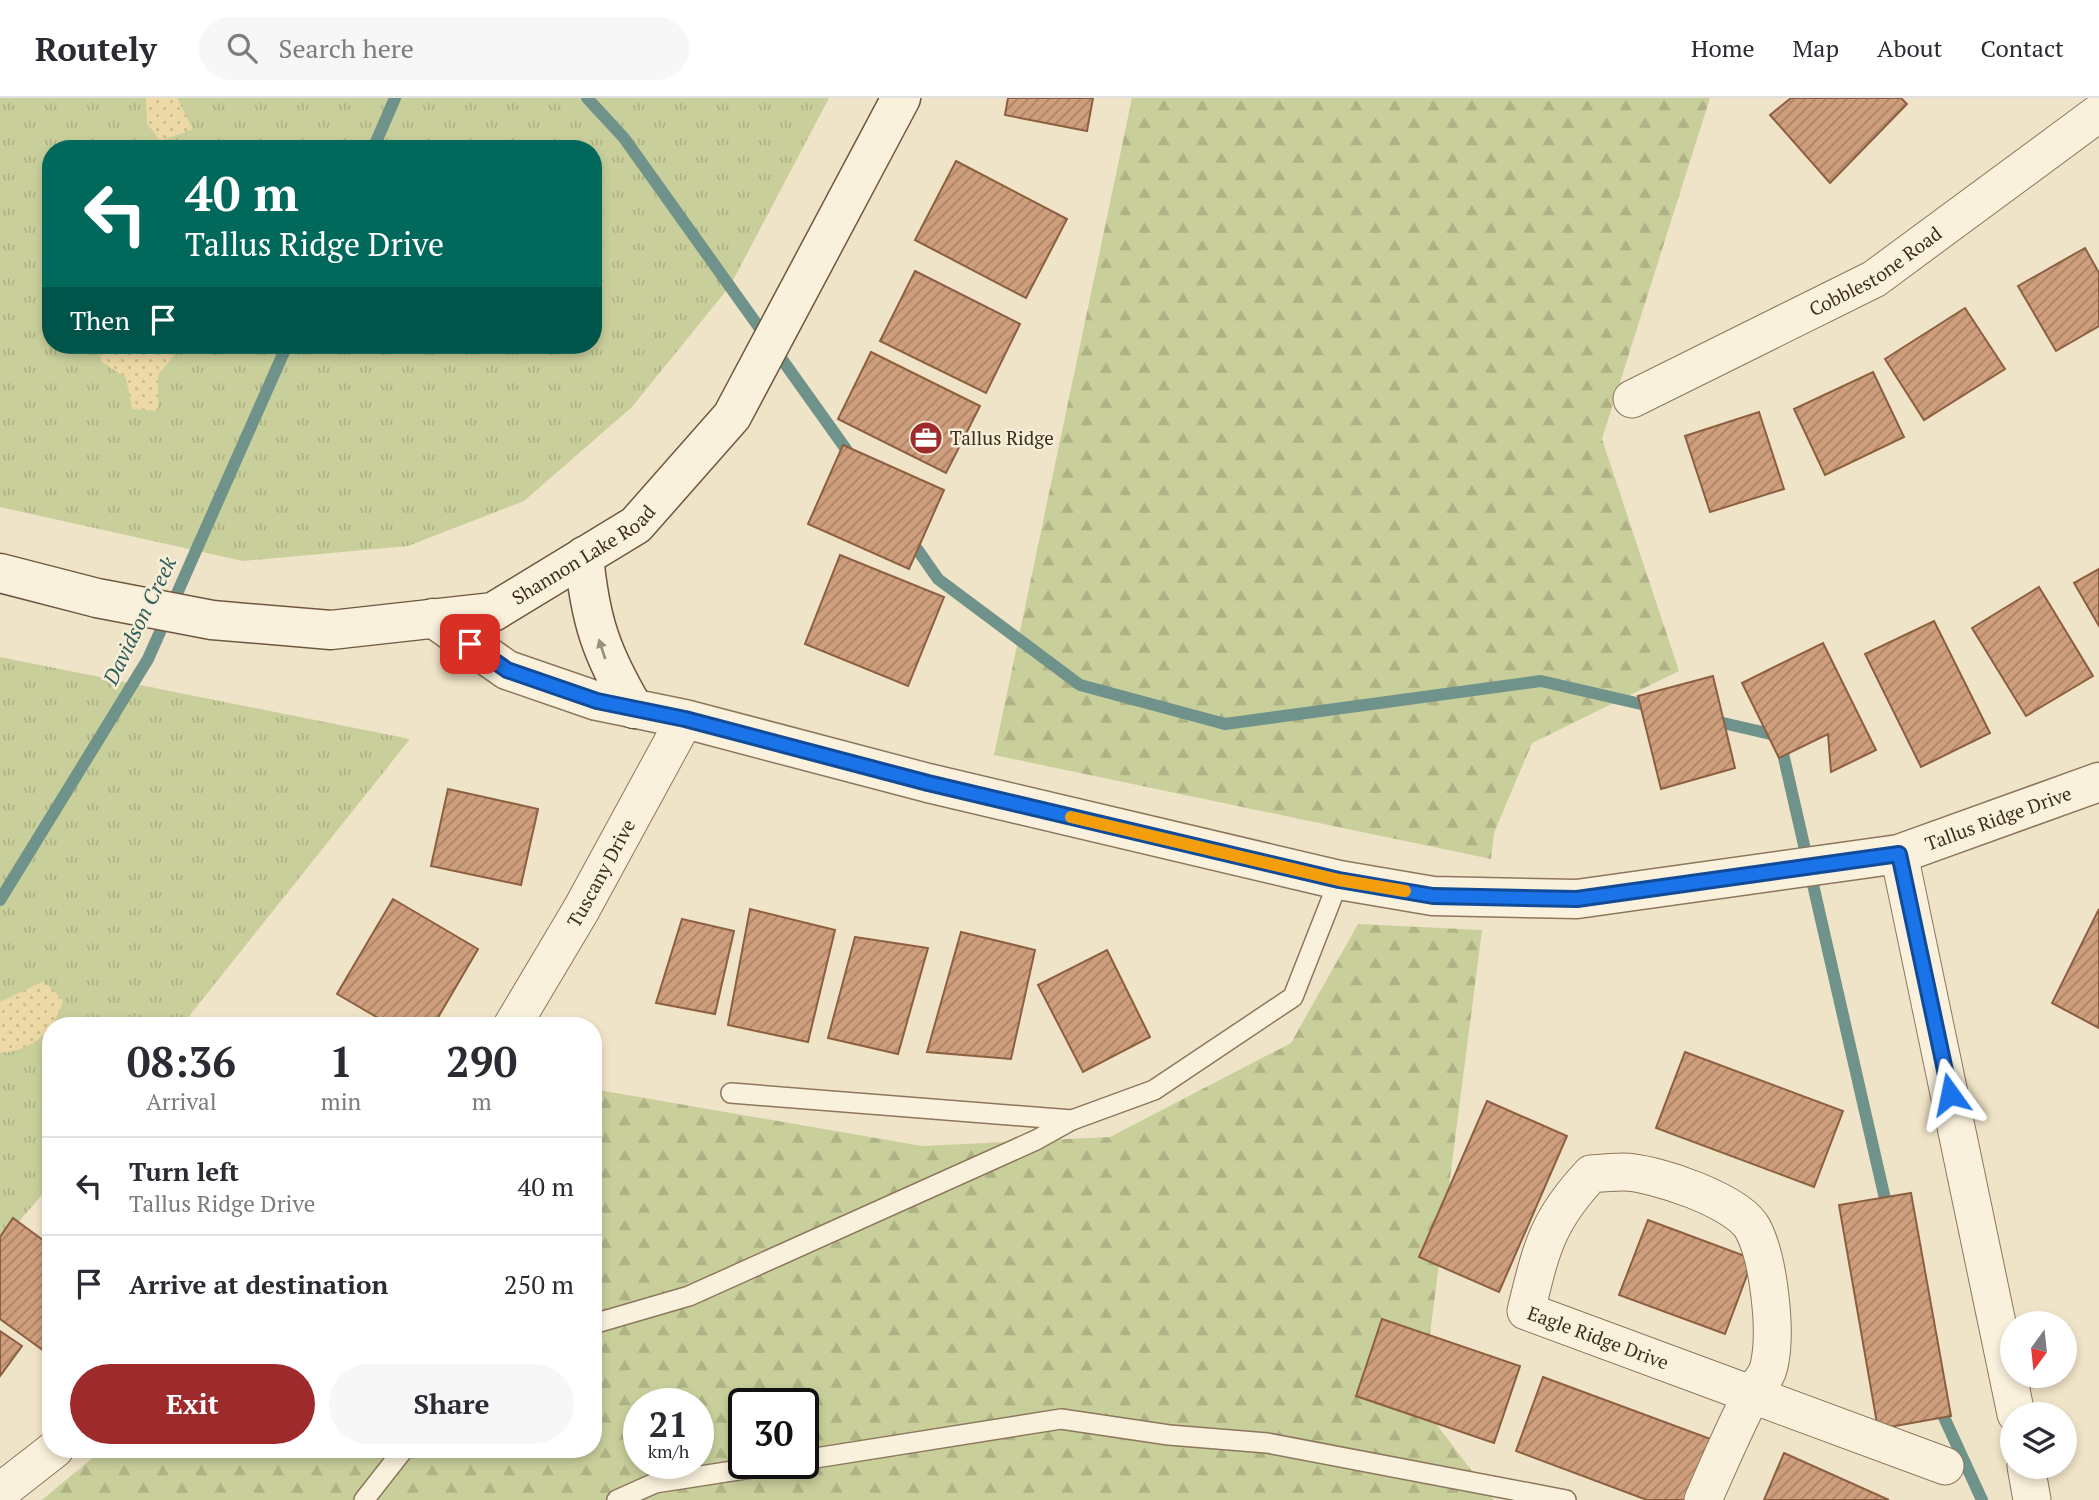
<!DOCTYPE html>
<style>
:root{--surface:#fff;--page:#f7f7f7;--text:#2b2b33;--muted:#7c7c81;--line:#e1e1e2;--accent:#9e2a2b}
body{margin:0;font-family:"PT Serif",serif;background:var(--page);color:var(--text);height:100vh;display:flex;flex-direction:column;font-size:26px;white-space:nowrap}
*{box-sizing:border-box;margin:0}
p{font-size:23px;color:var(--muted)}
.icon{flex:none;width:38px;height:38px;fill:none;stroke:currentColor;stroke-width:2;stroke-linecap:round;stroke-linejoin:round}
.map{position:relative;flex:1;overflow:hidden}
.details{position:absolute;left:42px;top:919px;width:560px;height:441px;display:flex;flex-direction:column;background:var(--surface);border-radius:28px;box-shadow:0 4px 10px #0003}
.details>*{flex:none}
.hud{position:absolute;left:42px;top:42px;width:560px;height:214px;border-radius:28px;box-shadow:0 4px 10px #0003;background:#00695c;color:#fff;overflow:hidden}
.needle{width:46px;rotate:195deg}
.controls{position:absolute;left:2000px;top:1213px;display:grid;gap:14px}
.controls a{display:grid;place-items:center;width:77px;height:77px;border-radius:50%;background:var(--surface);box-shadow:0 4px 10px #0003;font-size:35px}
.speed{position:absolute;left:623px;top:1290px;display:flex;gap:14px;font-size:35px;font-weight:700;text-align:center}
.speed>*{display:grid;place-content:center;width:91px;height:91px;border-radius:50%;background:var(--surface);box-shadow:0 4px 10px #0003;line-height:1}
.speed small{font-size:18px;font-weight:400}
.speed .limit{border:4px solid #111;border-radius:10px;background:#fff;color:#111}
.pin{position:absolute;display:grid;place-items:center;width:60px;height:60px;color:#fff;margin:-30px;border-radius:14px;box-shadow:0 4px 10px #0006}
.me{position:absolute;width:77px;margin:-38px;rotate:348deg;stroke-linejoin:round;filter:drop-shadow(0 0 5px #0008)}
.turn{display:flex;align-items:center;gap:24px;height:147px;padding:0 28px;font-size:32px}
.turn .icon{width:91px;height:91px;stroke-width:2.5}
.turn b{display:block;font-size:49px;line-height:60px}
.then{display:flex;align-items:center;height:66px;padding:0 28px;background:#0003;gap:14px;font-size:26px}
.eta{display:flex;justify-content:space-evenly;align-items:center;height:119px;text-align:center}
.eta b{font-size:42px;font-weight:600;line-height:49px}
.action{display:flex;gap:14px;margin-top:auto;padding:14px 28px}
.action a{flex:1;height:80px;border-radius:42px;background:var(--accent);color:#fff;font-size:28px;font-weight:600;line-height:80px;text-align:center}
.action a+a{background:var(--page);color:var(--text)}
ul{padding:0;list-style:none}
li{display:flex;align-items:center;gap:21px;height:98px;padding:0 28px;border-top:2px solid var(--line)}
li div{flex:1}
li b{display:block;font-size:26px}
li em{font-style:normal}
header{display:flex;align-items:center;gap:42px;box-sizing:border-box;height:98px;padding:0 35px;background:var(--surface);border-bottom:2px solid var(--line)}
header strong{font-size:33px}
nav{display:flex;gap:38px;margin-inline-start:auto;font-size:24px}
.search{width:490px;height:63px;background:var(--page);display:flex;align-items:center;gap:18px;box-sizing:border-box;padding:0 24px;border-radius:38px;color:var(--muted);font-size:26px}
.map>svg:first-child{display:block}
.grass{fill:url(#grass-tufts);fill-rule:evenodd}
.forest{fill:url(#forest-firs);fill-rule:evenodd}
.sand{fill:url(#sand-dots)}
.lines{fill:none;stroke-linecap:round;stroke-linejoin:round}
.stream{stroke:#6f938a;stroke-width:12}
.building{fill:url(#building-hatch);stroke:#8d5f41;stroke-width:2}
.service-casing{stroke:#8d765c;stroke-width:22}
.minor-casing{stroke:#8d765c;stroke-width:39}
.tertiary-casing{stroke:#8d765c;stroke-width:41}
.secondary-casing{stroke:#6f573f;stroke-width:41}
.service{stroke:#faf1dc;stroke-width:19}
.minor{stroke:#faf1dc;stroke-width:37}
.tertiary{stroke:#faf1dc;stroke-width:38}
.secondary{stroke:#faf1dc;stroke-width:38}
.oneway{fill:#9c907e}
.route-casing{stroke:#114b97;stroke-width:18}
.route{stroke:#1a73e8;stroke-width:12}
.slow{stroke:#f59e0b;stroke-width:12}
.labels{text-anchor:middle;stroke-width:5;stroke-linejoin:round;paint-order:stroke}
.street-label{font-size:19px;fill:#3d2e20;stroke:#f7eed8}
.poi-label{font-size:19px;fill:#3d2e20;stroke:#f7eed8;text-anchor:start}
.water-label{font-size:21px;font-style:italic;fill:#2f5d5a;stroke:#f7eed8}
</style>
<header>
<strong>Routely</strong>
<div class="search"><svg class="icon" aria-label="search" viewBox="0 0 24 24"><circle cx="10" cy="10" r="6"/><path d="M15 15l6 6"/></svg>Search here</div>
<nav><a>Home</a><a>Map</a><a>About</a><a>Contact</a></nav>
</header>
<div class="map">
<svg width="2099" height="1402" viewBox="0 0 2099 1402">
<defs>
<pattern id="grass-tufts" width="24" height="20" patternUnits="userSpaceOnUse" patternTransform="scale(1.75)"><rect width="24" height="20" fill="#c9cf9b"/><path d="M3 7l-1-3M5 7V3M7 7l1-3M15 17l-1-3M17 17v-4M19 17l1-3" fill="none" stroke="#aeb285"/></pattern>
<pattern id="forest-firs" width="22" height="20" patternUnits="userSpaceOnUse" patternTransform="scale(1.75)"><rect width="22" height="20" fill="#c9cf9b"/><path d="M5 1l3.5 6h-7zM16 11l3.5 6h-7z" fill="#aeb285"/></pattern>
<pattern id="sand-dots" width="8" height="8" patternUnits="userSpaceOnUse" patternTransform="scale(1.75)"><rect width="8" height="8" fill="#ecd9a5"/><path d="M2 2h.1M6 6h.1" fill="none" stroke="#cbbb8e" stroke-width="1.8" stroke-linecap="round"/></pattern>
<pattern id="building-hatch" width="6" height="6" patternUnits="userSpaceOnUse" patternTransform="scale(1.75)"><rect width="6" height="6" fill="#cf9f7d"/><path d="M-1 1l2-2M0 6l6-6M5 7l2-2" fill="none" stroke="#a98266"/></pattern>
</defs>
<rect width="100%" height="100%" fill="#f0e4c8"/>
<g class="grass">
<path d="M0,0H829L730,188L632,309L524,403L408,448L243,463L0,409ZM51,51H593V247H51Z"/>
<polygon points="0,559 410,641 182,927 51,928 51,1086 0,1146"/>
</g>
<g class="forest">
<polygon points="1132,0 1710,0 1602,341 1679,573 1532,645 1494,735 1491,761 994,657"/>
<path d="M1358,826L1482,832L1421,1306L1494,1402H42L103,1351H593V991L922,1048L1110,1039L1291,945ZM639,1306H698V1365H639ZM744,1306H803V1365H744Z"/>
</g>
<g class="sand">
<polygon points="146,0 177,0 193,31 160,43 147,25"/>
<polygon points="97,247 171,247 175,256 158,277 158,313 132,311 126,280 102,264"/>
<path d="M44,883L63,903C54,933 33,953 0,955V904Z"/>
</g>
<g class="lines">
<g class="stream">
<polyline points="587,0 624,40 853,361"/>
<polyline points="373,51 395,0"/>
<polyline points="908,438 938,481 1080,587 1225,626 1541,583 1654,609"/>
<polyline points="1710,622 1779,638 1888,1114"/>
<polyline points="0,802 148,561 287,247"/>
<polyline points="1937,1304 1982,1402"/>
</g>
</g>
<g class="building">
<polygon points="1008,0 1093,0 1087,33 1005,17"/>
<polygon points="1791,0 1901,0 1907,6 1830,85 1770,17"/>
<polygon points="956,63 1067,121 1026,200 915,142"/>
<polygon points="2085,150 2099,175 2099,228 2056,253 2018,188"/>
<polygon points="915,173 1020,226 986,295 880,243"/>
<polygon points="1965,210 2005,271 1924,322 1885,261"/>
<polygon points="871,254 980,308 946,375 838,321"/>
<polygon points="1873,274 1904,339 1825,377 1794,311"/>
<polygon points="1759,314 1784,391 1710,414 1685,338"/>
<polygon points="843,347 944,392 909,471 808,426"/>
<polygon points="840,457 944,499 908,588 805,546"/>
<polygon points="2099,471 2099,528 2074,485"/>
<polygon points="2039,489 2093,578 2026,618 1972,530"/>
<polygon points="1934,523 1990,635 1921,669 1865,556"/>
<polygon points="1823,545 1876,652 1831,674 1828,636 1779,660 1742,585"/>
<polygon points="1713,578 1735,670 1661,691 1638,598"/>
<polygon points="448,691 538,711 521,787 431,768"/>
<polygon points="393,801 478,851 433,928 392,928 337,896"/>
<polygon points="750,811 835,832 808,944 728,927"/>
<polygon points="2099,811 2099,930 2052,905"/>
<polygon points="682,821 734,833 715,916 656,905"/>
<polygon points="961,834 1035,852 1011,961 927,954"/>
<polygon points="855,839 928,850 898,956 828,940"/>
<polygon points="1107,852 1150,939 1083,974 1038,887"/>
<polygon points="1685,954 1843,1013 1814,1089 1656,1030"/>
<polygon points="1487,1003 1567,1038 1499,1194 1419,1159"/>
<polygon points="1911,1095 1951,1318 1878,1331 1839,1107"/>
<polygon points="13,1120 51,1148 51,1258 0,1221 0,1139"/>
<polygon points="1648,1122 1753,1161 1725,1236 1619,1197"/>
<polygon points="1382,1221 1520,1268 1494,1345 1356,1298"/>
<polygon points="0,1233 22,1248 0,1278"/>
<polygon points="1543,1279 1735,1350 1716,1402 1647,1402 1516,1353"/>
<polygon points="1784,1355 1889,1402 1764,1402"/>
</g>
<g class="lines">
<defs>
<g id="service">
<polyline points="731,995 1072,1022 1154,992 1293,899 1339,782"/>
<polyline points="593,1226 689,1198 1036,1042 1072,1022"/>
<polyline points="803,1362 1061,1321 1169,1337 1267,1345 1566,1402"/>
<polyline points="364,1402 404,1351"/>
<polyline points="617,1402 655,1385 785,1365"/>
</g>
<g id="minor">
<path id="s1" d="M1632,301L1874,181L2099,15"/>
<polyline points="1899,756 2016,1316"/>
<path id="s2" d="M512,928L581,812L685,621"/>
<polyline points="2026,1368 2032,1402"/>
<polyline points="0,1394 55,1351"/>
<path id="s3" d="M1703,1402C1718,1368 1733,1333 1750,1300C1755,1289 1767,1280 1769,1268C1777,1234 1769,1162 1753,1131C1739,1103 1653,1074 1623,1074C1613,1074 1602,1075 1591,1076C1546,1124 1541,1152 1526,1213C1666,1264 1805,1317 1945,1368"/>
</g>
<g id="tertiary">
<path id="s4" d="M433,520L507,572L597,603L685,621L928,685L1339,782L1433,798L1577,801L1899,756L2099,684"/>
</g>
<g id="secondary">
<path d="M584,458C590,522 601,555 634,611"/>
<path id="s5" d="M0,475L97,500L212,522L331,532L493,514L636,427L732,318L901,0"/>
</g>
</defs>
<use href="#service" class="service-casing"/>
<use href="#minor" class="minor-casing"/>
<use href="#tertiary" class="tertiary-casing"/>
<use href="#secondary" class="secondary-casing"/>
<use href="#service" class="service"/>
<use href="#minor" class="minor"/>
<use href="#tertiary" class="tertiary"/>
<use href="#secondary" class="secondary"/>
</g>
<defs><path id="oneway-solid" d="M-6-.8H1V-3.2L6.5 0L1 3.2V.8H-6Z" transform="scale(1.75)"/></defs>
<use class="oneway" href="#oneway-solid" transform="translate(602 551) rotate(-108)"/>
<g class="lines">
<defs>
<polyline id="route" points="470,546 507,572 597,603 685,621 928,685 1339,782 1433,798 1577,801 1899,756 1950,996"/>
</defs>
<use href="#route" class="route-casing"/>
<use href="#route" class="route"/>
<polyline class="slow" points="1071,719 1339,782 1405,793"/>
</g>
<defs>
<symbol id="office-disc" viewBox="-11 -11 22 22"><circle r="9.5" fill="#9e2a2b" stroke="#f7eed8"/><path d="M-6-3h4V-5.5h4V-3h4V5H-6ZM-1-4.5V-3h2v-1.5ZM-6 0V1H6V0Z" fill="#fff"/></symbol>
</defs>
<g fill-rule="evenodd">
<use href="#office-disc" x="907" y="321" width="38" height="38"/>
</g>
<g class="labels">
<g class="street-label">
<text dy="7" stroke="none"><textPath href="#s1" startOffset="275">Cobblestone Road</textPath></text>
<text dy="7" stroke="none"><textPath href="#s5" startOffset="607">Shannon Lake Road</textPath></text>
<text dy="7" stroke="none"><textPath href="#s4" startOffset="1619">Tallus Ridge Drive</textPath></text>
<text dy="7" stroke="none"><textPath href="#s2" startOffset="177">Tuscany Drive</textPath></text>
<text dy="7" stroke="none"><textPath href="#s3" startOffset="698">Eagle Ridge Drive</textPath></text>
</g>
<g class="poi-label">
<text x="950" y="347">Tallus Ridge</text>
</g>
<g class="water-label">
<text transform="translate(140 523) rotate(-64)" y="7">Davidson Creek</text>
</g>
</g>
</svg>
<div class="controls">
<a><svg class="needle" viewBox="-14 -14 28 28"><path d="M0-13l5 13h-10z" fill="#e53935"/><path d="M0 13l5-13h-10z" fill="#7c7c81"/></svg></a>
<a><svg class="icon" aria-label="layers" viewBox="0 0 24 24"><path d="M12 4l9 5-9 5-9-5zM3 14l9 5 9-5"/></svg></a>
</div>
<div class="speed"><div>21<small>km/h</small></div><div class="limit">30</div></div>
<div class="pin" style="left:470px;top:546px;background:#d93025"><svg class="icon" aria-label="arrive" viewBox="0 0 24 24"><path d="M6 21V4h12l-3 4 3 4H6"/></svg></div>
<svg class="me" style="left:1950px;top:996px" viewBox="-20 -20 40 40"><path d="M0-17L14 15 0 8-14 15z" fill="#1a73e8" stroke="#fff" stroke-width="4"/></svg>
<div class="hud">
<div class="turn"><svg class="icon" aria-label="left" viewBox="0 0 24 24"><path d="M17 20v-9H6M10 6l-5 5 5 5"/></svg><div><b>40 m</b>Tallus Ridge Drive</div></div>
<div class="then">Then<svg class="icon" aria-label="arrive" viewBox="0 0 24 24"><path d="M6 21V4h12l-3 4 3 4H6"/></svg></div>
</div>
<section class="details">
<div class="eta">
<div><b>08:36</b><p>Arrival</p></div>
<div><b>1</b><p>min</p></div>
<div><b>290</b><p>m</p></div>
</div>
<ul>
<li><svg class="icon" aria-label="left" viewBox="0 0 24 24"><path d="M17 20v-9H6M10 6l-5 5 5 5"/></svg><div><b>Turn left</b><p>Tallus Ridge Drive</p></div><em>40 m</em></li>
<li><svg class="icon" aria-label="arrive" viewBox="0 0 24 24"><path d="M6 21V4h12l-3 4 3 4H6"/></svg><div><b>Arrive at destination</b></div><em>250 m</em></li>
</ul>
<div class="action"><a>Exit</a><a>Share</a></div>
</section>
</div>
